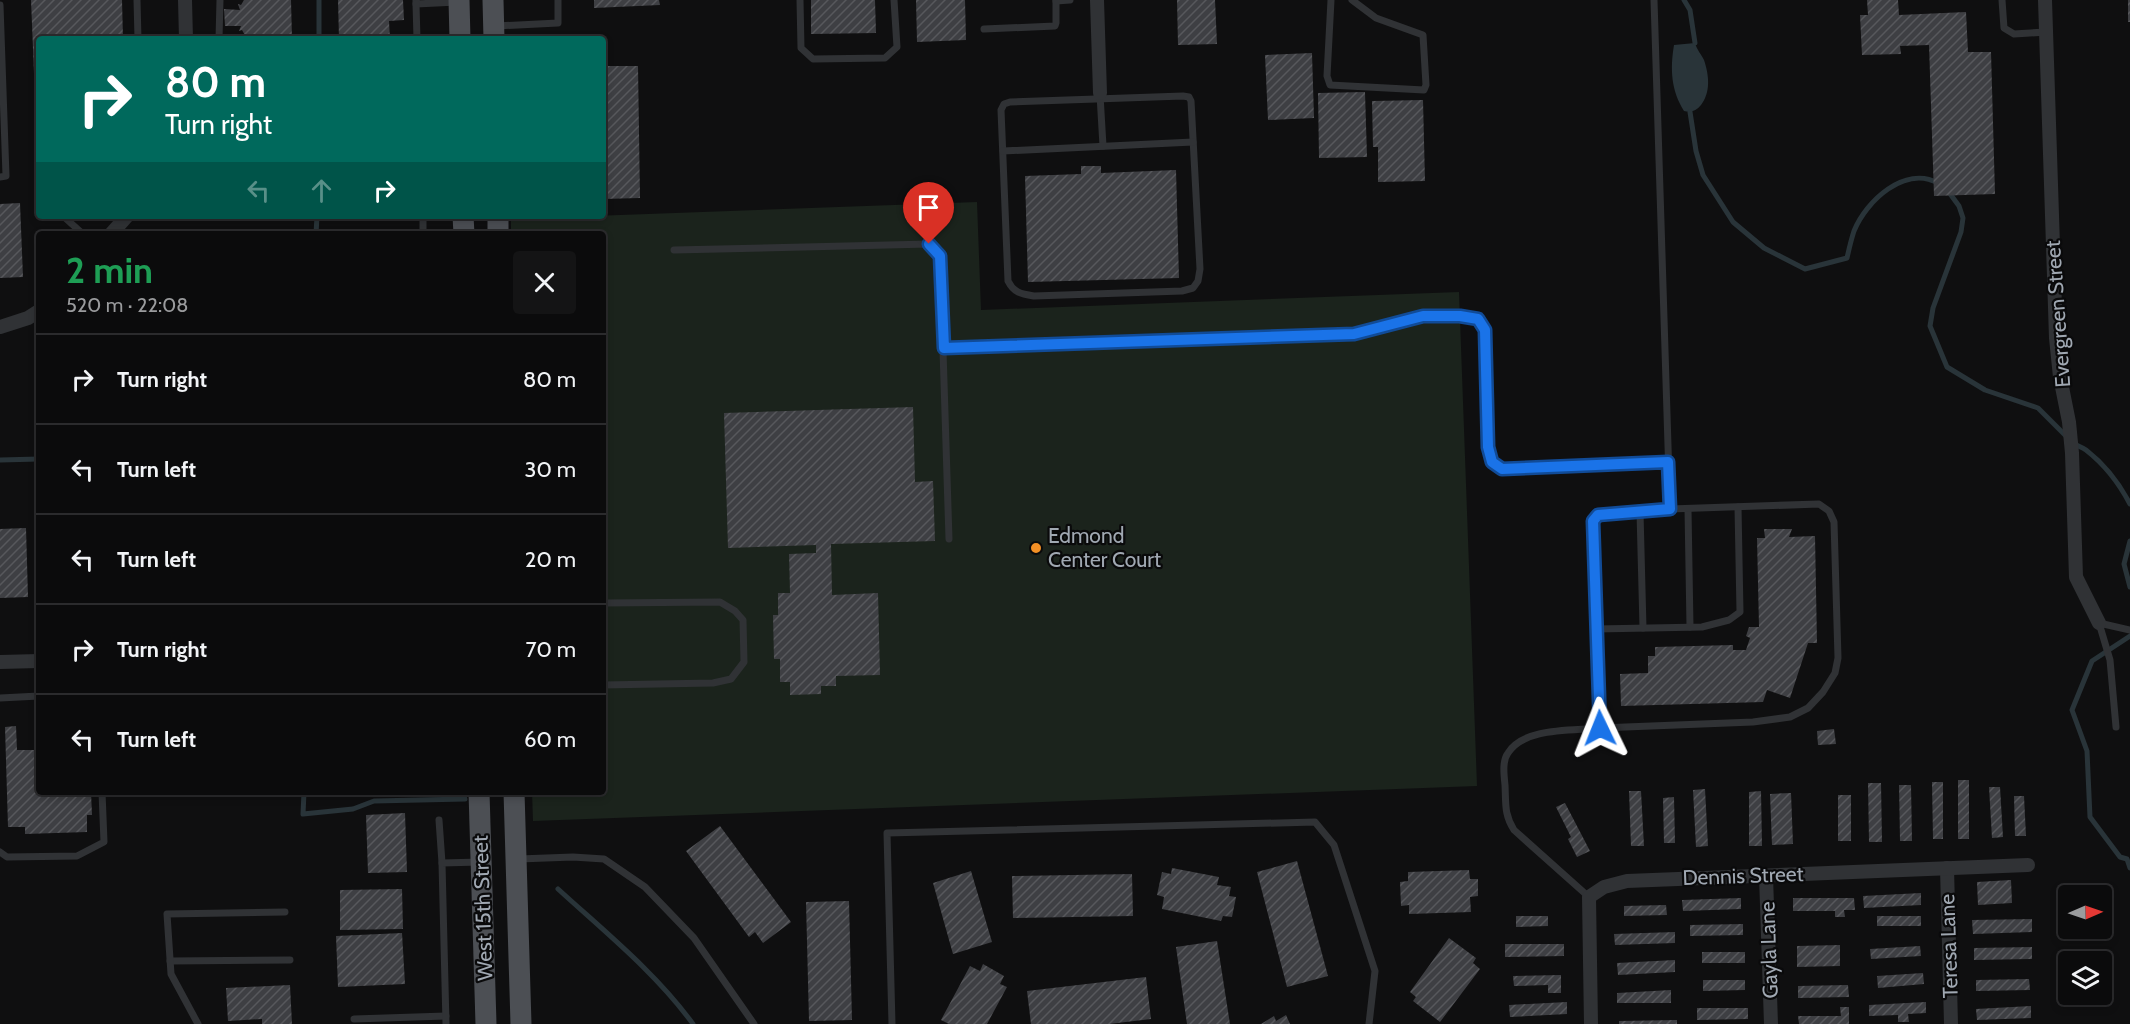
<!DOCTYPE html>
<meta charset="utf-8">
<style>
:root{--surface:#0b0b0c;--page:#141415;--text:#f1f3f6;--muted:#9a9b9d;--line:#2b2b2d}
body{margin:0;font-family:Cabin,sans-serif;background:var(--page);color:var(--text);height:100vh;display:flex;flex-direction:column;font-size:22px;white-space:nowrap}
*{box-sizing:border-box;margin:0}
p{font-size:20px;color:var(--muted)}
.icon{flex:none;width:33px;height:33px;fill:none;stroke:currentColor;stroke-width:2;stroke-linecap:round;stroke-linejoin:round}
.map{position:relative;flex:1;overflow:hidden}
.sheet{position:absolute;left:36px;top:231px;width:570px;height:564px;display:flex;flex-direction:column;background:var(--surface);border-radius:6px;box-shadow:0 3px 9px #0003,0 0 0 2px var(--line)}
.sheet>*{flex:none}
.guide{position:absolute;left:36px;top:36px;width:570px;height:183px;border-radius:6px;box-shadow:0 3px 9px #0003,0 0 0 2px var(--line);background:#00695c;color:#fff;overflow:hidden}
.needle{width:39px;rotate:88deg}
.tools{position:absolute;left:2058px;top:885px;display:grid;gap:12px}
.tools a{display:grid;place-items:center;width:54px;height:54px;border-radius:6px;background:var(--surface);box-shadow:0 3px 9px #0003,0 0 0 2px var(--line);font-size:30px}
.pin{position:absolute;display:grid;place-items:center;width:51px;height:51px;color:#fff;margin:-62px -26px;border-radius:50% 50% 50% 0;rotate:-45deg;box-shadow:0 0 6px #0007}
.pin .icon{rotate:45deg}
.me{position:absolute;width:66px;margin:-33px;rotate:358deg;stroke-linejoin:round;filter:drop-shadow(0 0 4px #0008)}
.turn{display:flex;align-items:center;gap:21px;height:126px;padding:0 30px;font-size:27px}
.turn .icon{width:78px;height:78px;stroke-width:2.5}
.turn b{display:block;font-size:42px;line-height:51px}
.lanes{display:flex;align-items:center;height:57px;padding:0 30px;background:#0003;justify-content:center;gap:30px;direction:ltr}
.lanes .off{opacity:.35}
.round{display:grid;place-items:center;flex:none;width:63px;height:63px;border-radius:6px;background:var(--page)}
.head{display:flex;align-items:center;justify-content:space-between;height:102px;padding:0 30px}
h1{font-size:36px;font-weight:700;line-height:45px;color:#1e9e55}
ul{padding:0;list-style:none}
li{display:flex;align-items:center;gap:18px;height:90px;padding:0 30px;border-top:2px solid var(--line)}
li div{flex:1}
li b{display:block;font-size:22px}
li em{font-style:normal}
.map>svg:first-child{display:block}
.grass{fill:#1b231c}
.water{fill:#293439}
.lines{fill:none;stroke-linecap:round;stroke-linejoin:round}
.stream{stroke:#293439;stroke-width:5}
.building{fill:url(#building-hatch)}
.lane{stroke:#303235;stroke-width:7}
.street{stroke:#303235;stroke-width:14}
.primary{stroke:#4c4f54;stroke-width:21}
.route-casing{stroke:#114b97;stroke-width:15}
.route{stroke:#1a73e8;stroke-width:10}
.poi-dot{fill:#f39025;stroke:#0a0a0b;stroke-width:2}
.labels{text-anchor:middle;stroke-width:4.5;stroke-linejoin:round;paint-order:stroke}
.street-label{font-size:21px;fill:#a0a8b2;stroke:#0a0a0b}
.poi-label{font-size:21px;fill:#a0a8b2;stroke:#0a0a0b;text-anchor:start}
</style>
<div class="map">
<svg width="2130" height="1024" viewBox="0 0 2130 1024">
<defs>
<pattern id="building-hatch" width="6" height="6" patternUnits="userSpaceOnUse" patternTransform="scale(1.5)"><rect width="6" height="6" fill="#3e3f43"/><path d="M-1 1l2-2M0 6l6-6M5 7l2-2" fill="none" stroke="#57585c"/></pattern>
</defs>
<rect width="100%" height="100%" fill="#0f0f10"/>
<polygon class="grass" points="977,202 981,310 1459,292 1477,786 533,821 532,792 603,792 603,234 511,234 511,219"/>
<path class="water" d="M1695,43C1697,50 1701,54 1704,60C1709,75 1711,92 1701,105C1696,111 1691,113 1684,111C1671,90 1670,69 1674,45Z"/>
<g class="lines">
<g class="stream">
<polyline points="1684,0 1690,10 1695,43"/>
<polyline points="319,39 319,0"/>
<path d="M1690,112L1696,151L1703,175L1733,222L1764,248L1805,269L1847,258C1849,249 1851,240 1854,231C1866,201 1905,165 1938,183"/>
<polyline points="1948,191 1959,206 1963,218 1961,232 1933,308 1930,326 1947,367 1985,390 2038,408 2066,436"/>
<polyline points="316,234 317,216"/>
<path d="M2073,443C2077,446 2082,447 2086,450C2104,464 2119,483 2130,504"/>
<polyline points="0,460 39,459"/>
<polyline points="2130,541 2124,564 2130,587"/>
<polyline points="2130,636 2092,661 2072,710 2087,751 2090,817 2120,857 2127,859 2130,868"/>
<polyline points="304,792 303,814 353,809 374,801 465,799"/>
<path d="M558,889C605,932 656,973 693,1024"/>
</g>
</g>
<g class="building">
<polygon points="31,0 122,0 123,39 39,39 39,98 35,98"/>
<polygon points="244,0 291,0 292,39 247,39 242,30 239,31 241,26 225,26 224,9 240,10 238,4 241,5"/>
<polygon points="338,0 403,0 404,20 389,21 390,39 339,39"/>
<polygon points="594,0 659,0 660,5 594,8"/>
<polygon points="811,0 875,0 876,33 811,34"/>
<polygon points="916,0 965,0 966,40 917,42"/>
<polygon points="1177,0 1215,0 1217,44 1178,45"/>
<polygon points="1867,0 1898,0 1899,15 1966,12 1968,52 1991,52 1995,194 1934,196 1929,45 1900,46 1901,54 1862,55 1860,15 1868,15"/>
<rect x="2128" y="0" width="2" height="22"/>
<polygon points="1312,53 1314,118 1268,120 1265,55"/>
<polygon points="603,66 638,66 640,198 603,199"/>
<polygon points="1365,92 1367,157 1319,158 1318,93"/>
<polygon points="1423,100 1425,181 1378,182 1378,147 1373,147 1372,101"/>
<polygon points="1081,166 1101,166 1101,173 1176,170 1179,278 1028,282 1025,176 1081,174"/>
<polygon points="20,203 23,277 0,278 0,204"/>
<polygon points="355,216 376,216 376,220 355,221"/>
<polygon points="913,407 915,482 933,481 935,541 831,544 832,595 878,593 880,675 836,676 836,686 821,686 821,694 790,695 790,682 780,682 780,659 774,659 773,615 778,615 778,593 790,593 789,554 816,553 816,545 728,548 724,413"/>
<polygon points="26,528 28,597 0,598 0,529"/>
<polygon points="1764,529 1792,529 1789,537 1815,536 1817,643 1808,643 1790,698 1767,690 1763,702 1621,706 1620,674 1648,673 1648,656 1655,656 1655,647 1733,645 1733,650 1746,650 1750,638 1746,636 1749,627 1759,627 1757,538 1765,538"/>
<polygon points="16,726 17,750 39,750 39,792 91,792 92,815 87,815 87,832 25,834 25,827 8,827 5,727"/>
<polygon points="1834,729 1836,744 1818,745 1817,731"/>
<rect x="1958" y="780" width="11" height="59"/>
<polygon points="1932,782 1943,782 1943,839 1933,839"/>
<polygon points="1868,783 1881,783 1882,842 1869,842"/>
<polygon points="1899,785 1911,785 1912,841 1900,841"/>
<polygon points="1989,787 2000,787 2003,837 1992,838"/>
<polygon points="1705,789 1708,846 1696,847 1693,790"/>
<polygon points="1629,791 1641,791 1644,846 1631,846"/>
<polygon points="1761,791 1762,846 1749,846 1749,792"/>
<polygon points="1791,793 1793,844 1772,845 1770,794"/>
<rect x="1838" y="795" width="13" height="46"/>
<polygon points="2014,796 2024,796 2026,836 2015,836"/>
<polygon points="1674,797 1675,843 1664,843 1663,798"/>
<polygon points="1565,803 1590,851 1577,857 1568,839 1571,837 1556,807"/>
<polygon points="405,813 407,872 368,873 366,815"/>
<polygon points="720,826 791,922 763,943 755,932 749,937 686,851"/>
<polygon points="1297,861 1328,976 1287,987 1257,872"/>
<polygon points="1172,868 1219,877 1217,885 1231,887 1229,896 1236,897 1232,917 1223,916 1221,921 1162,909 1164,897 1157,895 1162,872 1171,874"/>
<polygon points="1469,870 1470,879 1478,879 1478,896 1470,897 1471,912 1409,914 1409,905 1401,906 1400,882 1408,881 1408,872"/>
<polygon points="971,871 992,942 953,954 933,883"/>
<polygon points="1132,874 1133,916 1013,918 1012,876"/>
<polygon points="2011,880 2012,903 1978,905 1977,882"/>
<polygon points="402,889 403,929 340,930 340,890"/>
<polygon points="1921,893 1921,905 1864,908 1863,896"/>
<polygon points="1741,898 1741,909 1683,911 1682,900"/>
<polygon points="1793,898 1854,898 1855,910 1844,910 1845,917 1835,917 1835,911 1793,911"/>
<polygon points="849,901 852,1020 809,1021 806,902"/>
<polygon points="1666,905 1667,915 1624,916 1624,906"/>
<polygon points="1516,916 1548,916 1548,926 1516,927"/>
<rect x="1877" y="916" width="44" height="10"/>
<polygon points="2032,919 2032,932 1973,934 1972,920"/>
<polygon points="1743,924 1743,935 1690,936 1690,925"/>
<polygon points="1675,932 1675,943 1615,945 1614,934"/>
<polygon points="402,933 405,984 338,987 336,936"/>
<polygon points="1449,938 1476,958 1473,963 1480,969 1440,1022 1413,1001 1416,997 1410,992"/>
<polygon points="1217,941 1230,1024 1187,1024 1176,947"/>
<polygon points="1505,944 1564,944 1564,956 1505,957"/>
<polygon points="1840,945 1840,966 1797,967 1797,946"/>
<polygon points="1920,946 1921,956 1871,959 1870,949"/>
<polygon points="2032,947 2032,959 1974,960 1974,948"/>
<rect x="1702" y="952" width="43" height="11"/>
<polygon points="1675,960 1675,972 1618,975 1617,963"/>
<polygon points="983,964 1004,976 1000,984 1007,987 987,1024 949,1024 941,1020 970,966 980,971"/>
<polygon points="1923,973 1924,984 1878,988 1877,976"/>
<polygon points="1561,975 1561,993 1548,993 1548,985 1514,986 1513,976"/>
<polygon points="1146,977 1151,1019 1109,1024 1031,1024 1027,991"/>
<polygon points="2029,979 2030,990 1976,991 1976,980"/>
<polygon points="1703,980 1745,980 1745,990 1703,991"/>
<polygon points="290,985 292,1024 262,1024 262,1019 228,1021 226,988"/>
<polygon points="1848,985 1849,997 1798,998 1798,986"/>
<polygon points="1671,990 1671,1003 1617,1003 1617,993"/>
<polygon points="1567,1002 1567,1014 1510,1017 1509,1005"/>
<polygon points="1926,1002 1926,1013 1908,1014 1909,1022 1898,1022 1898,1015 1869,1016 1869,1005"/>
<polygon points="2031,1006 2031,1018 1977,1020 1976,1009"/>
<polygon points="1840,1007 1849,1007 1849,1024 1799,1024 1798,1016 1841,1016"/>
<polygon points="1697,1008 1748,1008 1748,1019 1697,1020"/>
<polygon points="1286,1015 1290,1024 1261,1024 1274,1016 1276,1021"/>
<polygon points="1677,1020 1677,1024 1619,1024 1619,1021"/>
</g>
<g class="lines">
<g class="lane">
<polyline points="137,0 138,39"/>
<polyline points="416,0 416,4 457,2"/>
<polyline points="800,0 801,48 813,59 885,58 897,47 894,0"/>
<polyline points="1331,0 1327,76 1330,85 1424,90 1426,85 1423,35 1376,18 1352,0"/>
<polyline points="2002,0 2004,28 2014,34 2046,32"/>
<polyline points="1056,1 1070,0"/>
<polyline points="416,4 417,39"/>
<polyline points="0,5 6,176 0,177"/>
<polyline points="496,26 558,23 558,0"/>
<polyline points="984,29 1055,26 1056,23 1056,0"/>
<polyline points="219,39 220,0"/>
<polyline points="1100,95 1103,146"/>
<path d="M1183,96L1189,97L1191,101L1200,269L1198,281L1193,288L1182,291L1034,296C1021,294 1014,293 1008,281L1001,110L1004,104L1010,102Z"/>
<polyline points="1003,151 1193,142"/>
<polyline points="63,216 83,234"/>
<polyline points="423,216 423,234"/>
<polyline points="674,250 929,244 940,256 949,539"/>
<polyline points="944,348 1354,334 1423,316 1460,316 1478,319 1485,330 1488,447 1492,462 1502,469 1668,462"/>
<polyline points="1688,509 1690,627"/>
<polyline points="1640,512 1643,628"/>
<polyline points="603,603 720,602 735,611 743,620 744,662 731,679 713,683 603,685"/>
<polyline points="2099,623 2110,660 2116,727"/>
<polyline points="2099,623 2130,630"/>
<polyline points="1596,629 1702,627 1729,620 1740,612 1738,507"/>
<polyline points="0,698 39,696"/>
<polyline points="1600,728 1753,722 1790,717 1808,708 1823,692 1835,673 1838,658 1834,522 1829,511 1819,504 1670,509"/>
<polyline points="439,820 442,863"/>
<polyline points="0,852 7,857 77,856 104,842 102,792"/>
<polyline points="519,859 573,857 604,859 645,887 694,938 754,1024"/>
<path d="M1589,897L1514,830C1504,814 1506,804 1505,785C1504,775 1502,761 1508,753C1524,727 1573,731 1600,728L1593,521L1598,515L1670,509L1654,0"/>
<polyline points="170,961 290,960"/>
<polyline points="354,1019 446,1016"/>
<polyline points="198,1024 171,974 167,914 285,912"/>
<polyline points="446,1024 442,863 480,862"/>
<polyline points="892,1024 887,833 1315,822 1334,845 1375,971 1369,1024"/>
</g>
<g class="street">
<polyline points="185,0 186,39"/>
<polyline points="1097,0 1100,93"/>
<polyline points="2045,0 2056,338 2060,377 2069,422 2072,453 2076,577 2099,623"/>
<polyline points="111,234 127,216"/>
<polyline points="0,327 28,318 39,311"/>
<polyline points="0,662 39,661"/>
<polyline points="1947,868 1951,1024"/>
<polyline points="1766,876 1771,1024"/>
<polyline points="1591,1024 1589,897 1604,887 1627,881 2028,865"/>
</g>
<g class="primary">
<polyline points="459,0 460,39"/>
<polyline points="493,0 494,39"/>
<polyline points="463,216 464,234"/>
<polyline points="498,216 498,234"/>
<polyline points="479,792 486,1024"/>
<polyline points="514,792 521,1024"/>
</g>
</g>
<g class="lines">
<defs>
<polyline id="route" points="929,244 940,256 944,348 1354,334 1423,316 1460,316 1478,319 1485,330 1488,447 1492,462 1502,469 1668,462 1670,509 1598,515 1593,521 1600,728"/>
</defs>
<use href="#route" class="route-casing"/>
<use href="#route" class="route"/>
</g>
<circle class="poi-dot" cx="1036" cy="548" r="6"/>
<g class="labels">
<g class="street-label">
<text transform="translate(2058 314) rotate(-94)" y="7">Evergreen Street</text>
<text transform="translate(1743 876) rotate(-2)" y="7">Dennis Street</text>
<text transform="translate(483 908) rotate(-92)" y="7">West 15th Street</text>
<text transform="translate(1949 946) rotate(-92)" y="7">Teresa Lane</text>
<text transform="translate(1769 950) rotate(-92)" y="7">Gayla Lane</text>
</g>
<g class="poi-label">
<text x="1048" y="543">Edmond<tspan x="1048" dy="24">Center Court</tspan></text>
</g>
</g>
</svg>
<div class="tools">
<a><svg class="needle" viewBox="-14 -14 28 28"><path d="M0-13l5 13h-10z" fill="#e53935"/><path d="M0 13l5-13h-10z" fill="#9a9b9d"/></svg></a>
<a><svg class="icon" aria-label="layers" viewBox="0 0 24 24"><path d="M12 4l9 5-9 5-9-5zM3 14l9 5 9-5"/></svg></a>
</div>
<div class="pin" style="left:929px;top:244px;background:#d93025"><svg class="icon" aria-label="arrive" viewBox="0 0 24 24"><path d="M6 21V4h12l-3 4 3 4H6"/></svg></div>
<svg class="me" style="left:1600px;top:728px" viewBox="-20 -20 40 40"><path d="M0-17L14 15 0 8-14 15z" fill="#1a73e8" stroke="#fff" stroke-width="4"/></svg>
<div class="guide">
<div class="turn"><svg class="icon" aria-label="right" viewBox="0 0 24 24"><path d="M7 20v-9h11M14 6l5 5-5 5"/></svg><div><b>80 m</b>Turn right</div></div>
<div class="lanes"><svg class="icon off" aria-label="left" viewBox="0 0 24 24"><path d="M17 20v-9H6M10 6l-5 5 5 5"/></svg><svg class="icon off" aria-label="ahead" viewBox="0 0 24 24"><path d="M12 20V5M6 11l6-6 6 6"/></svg><svg class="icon" aria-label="right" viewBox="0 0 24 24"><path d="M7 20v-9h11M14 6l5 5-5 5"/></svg></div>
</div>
<section class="sheet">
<div class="head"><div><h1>2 min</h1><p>520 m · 22:08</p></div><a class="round"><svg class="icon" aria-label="close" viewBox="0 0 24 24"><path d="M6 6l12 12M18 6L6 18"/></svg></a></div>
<ul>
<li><svg class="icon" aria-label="right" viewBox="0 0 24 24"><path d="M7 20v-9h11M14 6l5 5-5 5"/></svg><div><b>Turn right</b></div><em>80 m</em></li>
<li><svg class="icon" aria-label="left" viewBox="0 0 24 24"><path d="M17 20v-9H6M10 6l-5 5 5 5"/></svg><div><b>Turn left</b></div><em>30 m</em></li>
<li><svg class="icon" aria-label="left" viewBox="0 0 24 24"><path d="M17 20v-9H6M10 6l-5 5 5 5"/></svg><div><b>Turn left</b></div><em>20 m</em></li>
<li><svg class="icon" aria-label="right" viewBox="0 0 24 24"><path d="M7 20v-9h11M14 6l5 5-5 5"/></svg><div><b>Turn right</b></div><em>70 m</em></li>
<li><svg class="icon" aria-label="left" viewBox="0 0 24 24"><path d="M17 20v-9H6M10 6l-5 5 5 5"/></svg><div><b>Turn left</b></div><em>60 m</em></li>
</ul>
</section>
</div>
